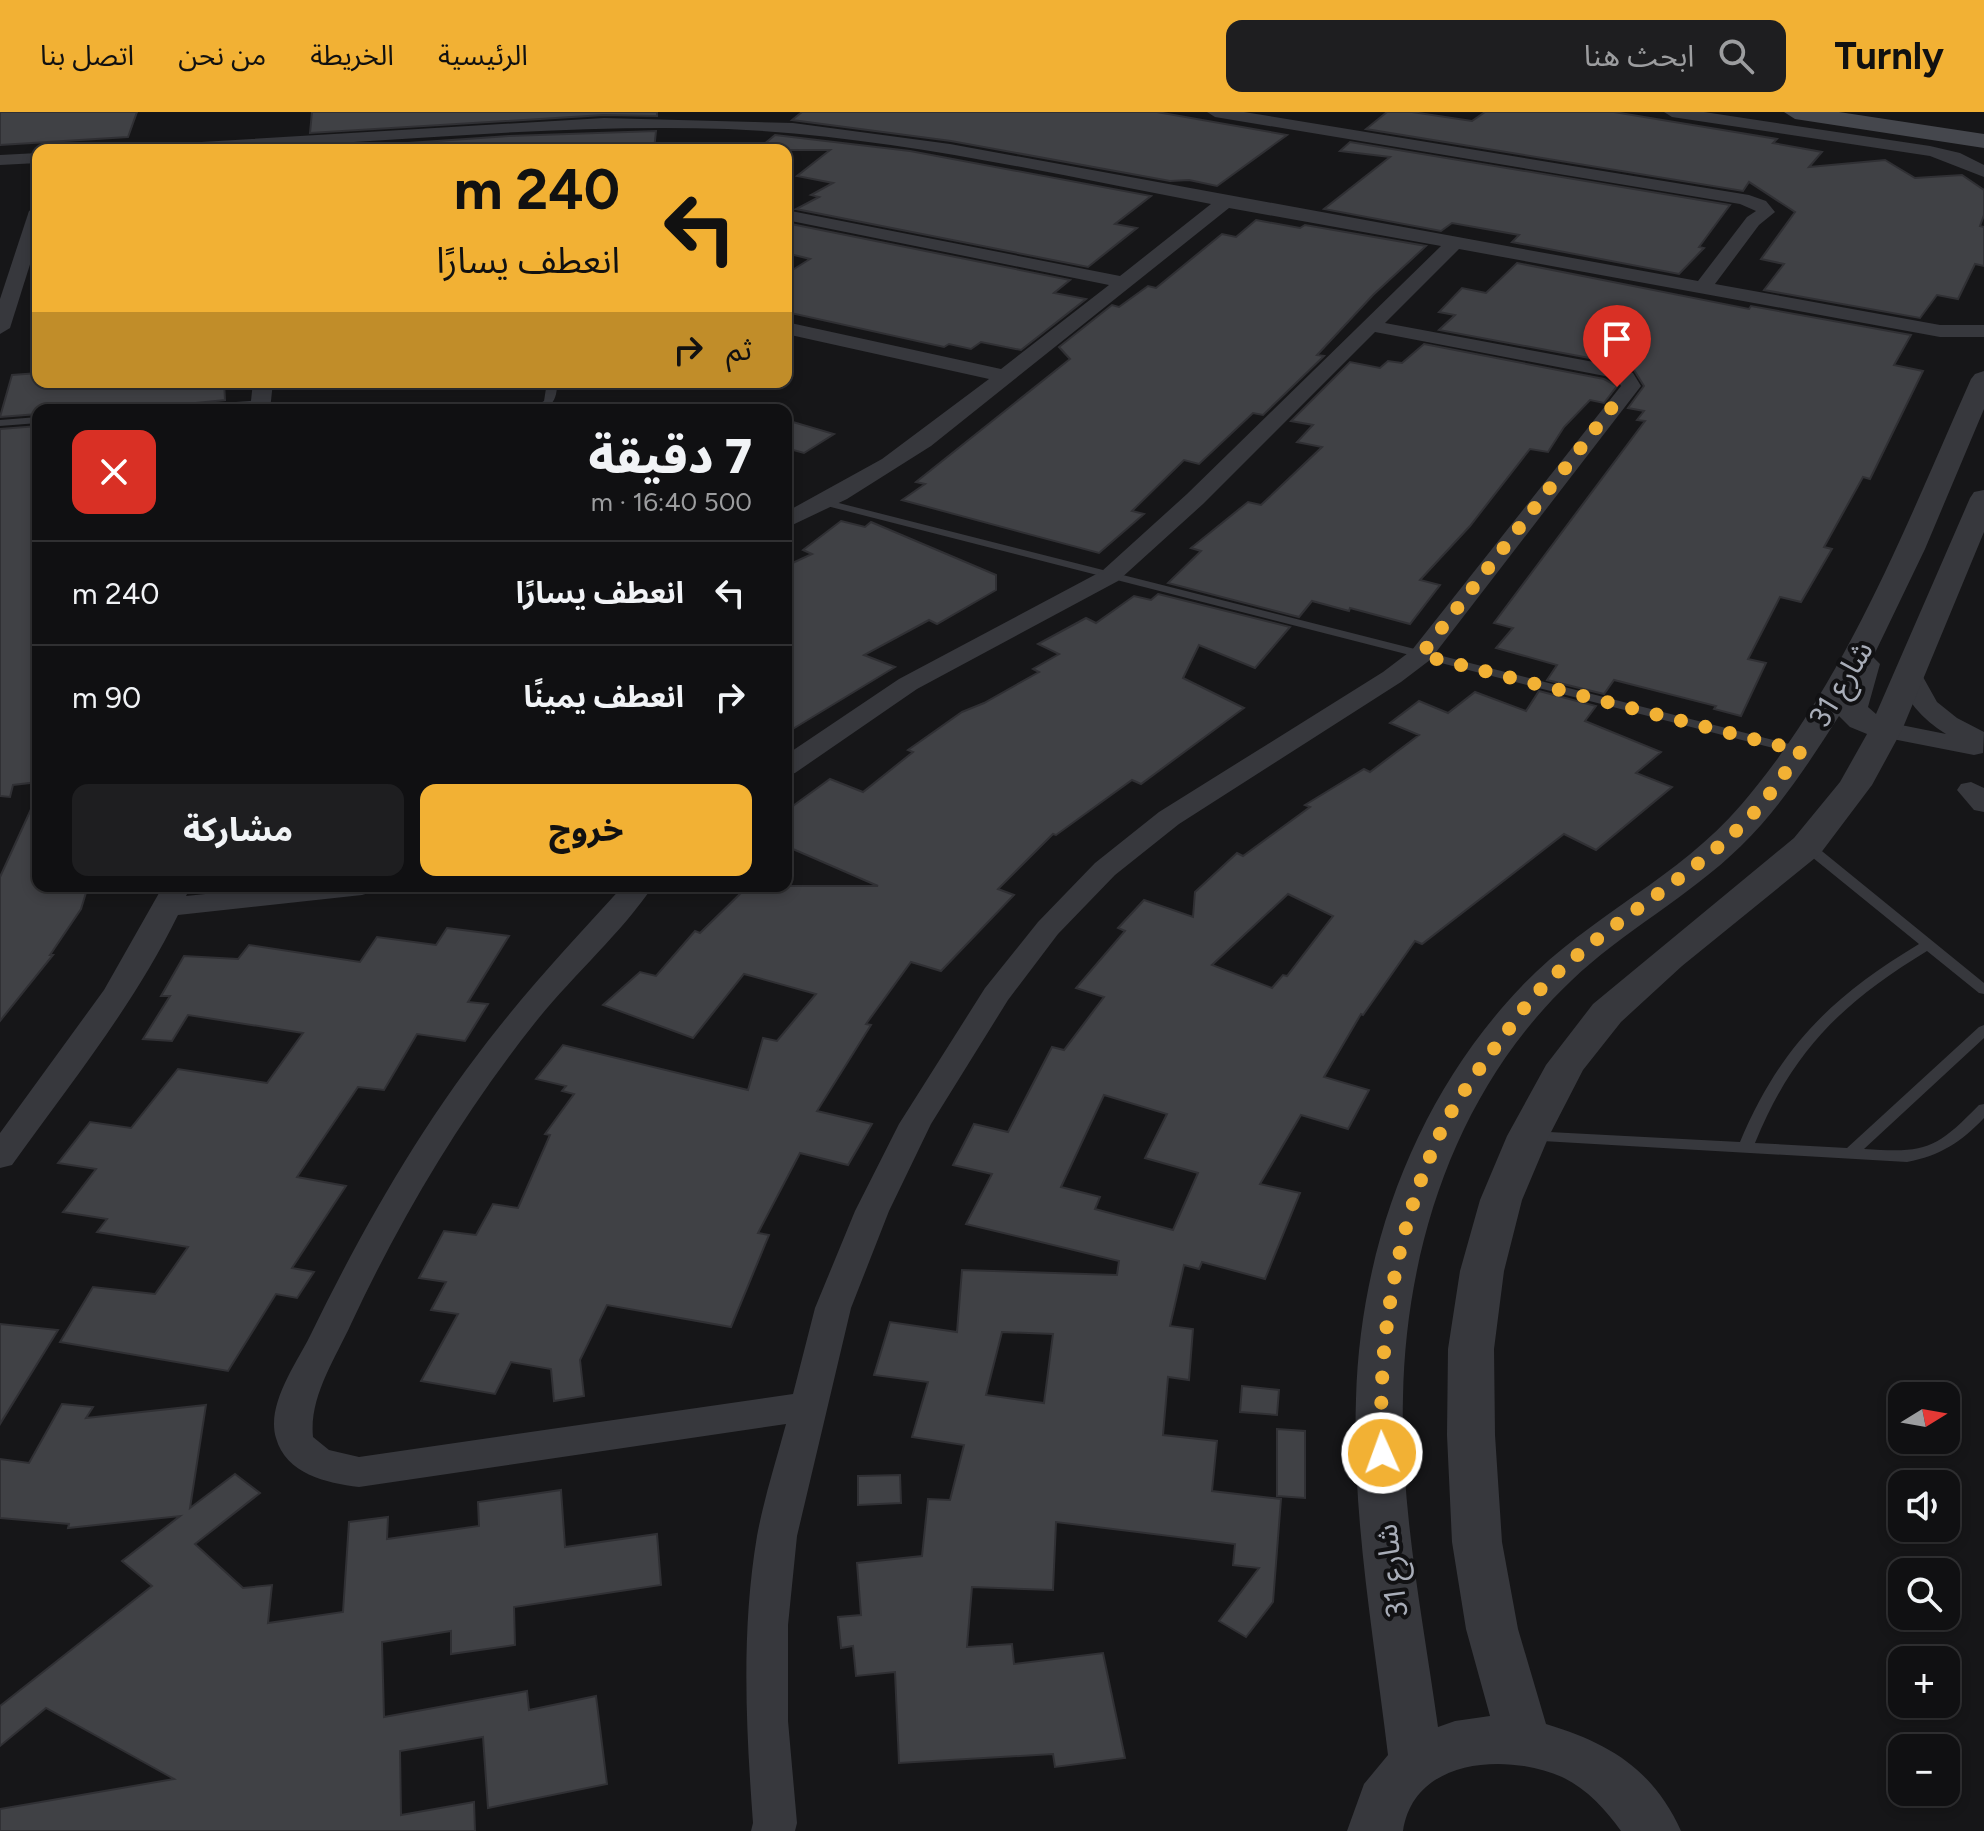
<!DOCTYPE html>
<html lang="ar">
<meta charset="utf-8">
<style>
:root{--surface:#101012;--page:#1e1e20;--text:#f1f3f6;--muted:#9c9d9f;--line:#303032;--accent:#f2b134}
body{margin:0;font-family:Figtree,"Noto Sans Arabic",sans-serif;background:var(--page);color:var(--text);direction:rtl;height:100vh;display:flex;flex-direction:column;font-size:30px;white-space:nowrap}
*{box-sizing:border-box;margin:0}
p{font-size:26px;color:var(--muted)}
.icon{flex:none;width:44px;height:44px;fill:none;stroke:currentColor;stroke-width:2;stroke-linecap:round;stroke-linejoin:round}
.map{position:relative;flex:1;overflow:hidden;direction:ltr}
.sheet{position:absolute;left:32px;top:292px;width:760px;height:488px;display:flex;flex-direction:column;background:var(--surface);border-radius:16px;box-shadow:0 4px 12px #0003,0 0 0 2px var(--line);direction:rtl}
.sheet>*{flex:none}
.guide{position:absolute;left:32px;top:32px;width:760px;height:244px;border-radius:16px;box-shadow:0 4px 12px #0003,0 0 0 2px var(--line);direction:rtl;background:#f2b134;color:#111;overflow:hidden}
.needle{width:52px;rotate:79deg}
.controls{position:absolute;left:1888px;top:1270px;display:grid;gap:16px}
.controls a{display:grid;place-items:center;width:72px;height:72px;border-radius:16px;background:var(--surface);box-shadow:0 4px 12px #0003,0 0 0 2px var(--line);font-size:40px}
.pin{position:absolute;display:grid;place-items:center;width:68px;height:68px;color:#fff;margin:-82px -34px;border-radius:50% 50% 50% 0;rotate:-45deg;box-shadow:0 0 8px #0007}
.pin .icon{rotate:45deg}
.me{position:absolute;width:88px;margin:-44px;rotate:358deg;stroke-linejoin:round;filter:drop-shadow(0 0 6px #0008)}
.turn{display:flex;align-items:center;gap:28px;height:168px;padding:0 40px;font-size:36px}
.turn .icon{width:104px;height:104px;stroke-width:2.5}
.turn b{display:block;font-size:56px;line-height:68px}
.then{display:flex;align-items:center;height:76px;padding:0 40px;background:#0003;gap:16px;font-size:30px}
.round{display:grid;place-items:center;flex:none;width:84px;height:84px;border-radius:16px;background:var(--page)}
.summary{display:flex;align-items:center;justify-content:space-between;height:136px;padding:0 40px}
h1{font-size:48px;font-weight:800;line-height:60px}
.primary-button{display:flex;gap:16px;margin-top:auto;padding:16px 40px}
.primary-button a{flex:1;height:92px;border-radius:16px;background:var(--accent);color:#111;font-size:32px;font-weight:800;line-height:92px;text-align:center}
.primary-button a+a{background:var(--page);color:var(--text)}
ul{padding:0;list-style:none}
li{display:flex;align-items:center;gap:24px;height:104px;padding:0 40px;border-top:2px solid var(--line)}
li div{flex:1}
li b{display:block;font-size:30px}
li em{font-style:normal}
header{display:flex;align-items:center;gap:48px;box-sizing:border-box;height:112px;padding:0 40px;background:var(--accent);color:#111}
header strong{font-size:38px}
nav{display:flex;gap:44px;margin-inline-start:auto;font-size:28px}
.search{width:560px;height:72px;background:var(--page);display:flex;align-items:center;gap:20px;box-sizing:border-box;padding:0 28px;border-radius:16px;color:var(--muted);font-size:30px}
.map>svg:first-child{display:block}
.building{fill:#404145;stroke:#303034;stroke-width:2;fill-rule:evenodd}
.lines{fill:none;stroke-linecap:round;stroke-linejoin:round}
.service{fill:#37383d;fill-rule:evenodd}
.minor{fill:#37383d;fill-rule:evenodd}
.tertiary{fill:#37383d;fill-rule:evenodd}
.secondary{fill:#45474d;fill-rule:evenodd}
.route{stroke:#f2b134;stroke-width:14;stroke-dasharray:0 25.2}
.labels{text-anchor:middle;stroke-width:8;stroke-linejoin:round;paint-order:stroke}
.street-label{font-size:30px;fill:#a8adb8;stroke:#111113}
</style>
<header>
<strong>Turnly</strong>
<div class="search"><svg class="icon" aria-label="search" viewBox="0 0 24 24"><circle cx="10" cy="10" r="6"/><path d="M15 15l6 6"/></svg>ابحث هنا</div>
<nav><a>الرئيسية</a><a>الخريطة</a><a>من نحن</a><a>اتصل بنا</a></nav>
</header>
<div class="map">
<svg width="1984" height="1719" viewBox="0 0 1984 1719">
<rect width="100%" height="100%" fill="#161618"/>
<g class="building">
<polygon points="0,0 137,0 128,25 0,33"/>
<polygon points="312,0 657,0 657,4 604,3 310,21"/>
<polygon points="802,0 1157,0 1287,23 1217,74 1189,68 1170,69 951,29 792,8"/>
<polygon points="1387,0 1412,0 1472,9 1485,0 1614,0 1777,27 1773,31 1822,40 1809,55 1885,48 1915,66 1962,63 1984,78 1984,103 1980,114 1984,115 1984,154 1975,152 1958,187 1937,183 1920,206 1764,178 1784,152 1761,147 1795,100 1749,70 1743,79 1366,17"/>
<polygon points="656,19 654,38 307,38 509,24"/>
<polygon points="775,23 910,39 1151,84 1115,112 1137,116 1088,155 796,97 819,85 811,83 833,71 797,64 830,38 757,38"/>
<polygon points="1350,30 1730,93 1699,135 1704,136 1679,162 1512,130 1519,123 1452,111 1441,119 1324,97 1390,45 1340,39"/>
<polygon points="1256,108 1300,116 1305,113 1426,134 1373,183 1317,243 1324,244 1263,303 1253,301 1199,352 1184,348 1132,399 1144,402 1099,441 902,388 925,372 916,370 1070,247 1059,235 1112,193 1119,195 1148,174 1156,176 1222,122 1236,125"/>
<polygon points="786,111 1070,168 1054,181 1086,187 1021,238 981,230 971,237 949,232 944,235 786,200 786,162 810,147 786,141"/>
<polygon points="1517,151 1749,197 1751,194 1911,223 1894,253 1923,259 1870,367 1863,365 1824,435 1832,437 1801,490 1780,485 1748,547 1766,551 1741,604 1714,597 1716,594 1614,568 1604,582 1547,568 1557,553 1496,536 1513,516 1494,511 1645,309 1637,308 1644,299 1628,296 1644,274 1634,258 1611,250 1439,218 1455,203 1439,200 1462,176 1486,181"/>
<polygon points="1424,232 1604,267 1617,274 1604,291 1590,288 1564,315 1548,340 1530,337 1470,414 1420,468 1440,473 1410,512 1350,496 1349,499 1312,489 1299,505 1168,471 1201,439 1191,436 1248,390 1261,393 1322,335 1297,330 1313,313 1291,309 1350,250 1380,256 1388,249 1402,251"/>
<polygon points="38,261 38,270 224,270 225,288 128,298 38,298 38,302 0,305 12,263"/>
<polygon points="786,308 834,322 804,341 786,336"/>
<polygon points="38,314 38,670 13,673 10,685 0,684 0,317"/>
<polygon points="841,409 865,415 871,410 996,463 996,478 937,512 929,508 864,543 895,555 786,621 786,454 812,442 803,438"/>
<polygon points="1158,482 1290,515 1255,556 1199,533 1183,566 1244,596 1141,672 1132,668 1056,723 1053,722 998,777 1014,783 941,859 911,850 866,912 871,913 817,999 872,1012 848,1053 800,1041 758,1121 769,1123 731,1215 607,1193 580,1248 584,1284 554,1289 551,1257 511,1250 495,1282 421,1269 458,1202 431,1198 446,1170 419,1166 444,1119 476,1123 493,1092 518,1096 550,1023 545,1022 574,982 562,979 566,974 536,967 563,933 748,978 763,926 777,929 816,882 744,862 693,926 603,893 640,860 656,864 695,819 700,821 744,778 758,774 878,774 786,734 786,699 830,667 863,680 913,640 908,638 962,600 984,591 1039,560 1033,557 1059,542 1038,532 1086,506 1096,511 1134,484 1151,488"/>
<path d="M1539,579L1596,594L1585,609L1661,640L1636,661L1672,675L1596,738L1564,722L1422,832L1415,829L1363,903L1361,902L1324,965L1369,978L1348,1017L1301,1003L1260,1072L1300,1081L1265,1167L1202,1150L1199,1157L1184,1153L1170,1214L1193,1217L1189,1268L1168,1265L1163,1323L1217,1329L1212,1379L1281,1387L1273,1490L1246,1525L1219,1509L1259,1456L1233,1453L1235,1432L1056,1410L1053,1478L972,1475L967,1535L1012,1532L1014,1552L1103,1541L1125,1646L1055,1655L1053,1642L899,1651L895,1560L856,1564L853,1534L841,1536L838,1505L861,1503L857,1451L922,1444L928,1387L950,1388L964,1333L912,1325L928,1270L874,1263L890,1210L957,1220L962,1158L1117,1163L1119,1149L966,1112L992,1062L953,1053L974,1012L1008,1020L1052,935L1064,938L1104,885L1076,876L1125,819L1118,816L1144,788L1193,805L1195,780L1237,741L1243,744L1310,695L1305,693L1364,657L1370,660L1419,623L1390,611L1419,589L1448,601L1475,580L1526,599ZM1288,782L1333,804L1287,864L1283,863L1272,876L1212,853ZM1104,983L1167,1002L1145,1046L1198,1061L1173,1118L1095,1097L1100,1085L1061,1075ZM1002,1220L1053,1222L1044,1291L986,1283Z"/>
<polygon points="38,682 38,774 88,774 81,797 50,843 53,843 0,909 0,765"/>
<polygon points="447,816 509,824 468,890 488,892 465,929 417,922 384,978 358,975 297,1065 346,1074 292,1156 314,1160 297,1186 276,1182 228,1259 60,1230 93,1175 155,1182 188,1135 97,1120 107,1107 63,1100 96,1057 58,1051 90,1010 131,1016 178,957 267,971 303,921 188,903 172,929 143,927 170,884 161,884 184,844 238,847 249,833 360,850 377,825 436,833"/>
<polygon points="0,1212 58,1218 0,1312"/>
<polygon points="1242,1274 1279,1278 1277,1303 1240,1300"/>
<polygon points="62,1292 93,1295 86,1306 206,1293 190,1396 235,1362 260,1381 195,1432 243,1476 272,1473 268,1511 343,1500 349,1410 388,1405 387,1427 479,1414 478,1390 561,1378 565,1435 657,1422 661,1473 514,1495 515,1533 451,1542 451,1519 382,1530 384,1605 527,1579 529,1598 596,1584 607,1672 488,1696 483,1625 400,1639 401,1703 474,1690 475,1719 0,1719 0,1697 174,1667 46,1596 0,1634 0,1594 152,1474 122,1449 180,1404 68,1416 69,1412 0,1406 0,1347 29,1351"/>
<polygon points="1277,1317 1305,1319 1305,1386 1277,1384"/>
<polygon points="900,1363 901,1391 858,1393 858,1364"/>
</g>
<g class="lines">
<g class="service">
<path d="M547,270H557C558,303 536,298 511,298C521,292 534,296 544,289Z"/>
<polygon points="261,288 266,291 264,293 207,298 163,298 168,295"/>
<polygon points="38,305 38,311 0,314 0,308"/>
<polygon points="827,388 1805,636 1807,639 1801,643 1797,642 823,393 822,391"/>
<path d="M1807,730L1812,731L1984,871V882L1979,881L1927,839C1842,891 1793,938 1755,1031L1847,1036L1979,915L1984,913V926L1864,1037C1926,1041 1935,1038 1979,993L1984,992V1006C1961,1030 1940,1044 1907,1050L1525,1028L1522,1024L1525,1020L1530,1019L1740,1030C1780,935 1831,885 1919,832L1802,737L1800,734L1802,731Z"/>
</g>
<g class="minor">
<path d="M1207,0H1244L1749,83L1766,89L1775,100L1759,113L1715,172L1940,213H1984V225H1940L1459,137L1385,211L1610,253L1633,261L1641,274L1430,548L1401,570L1179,712L1115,763L1058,822L1008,888L931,1012L889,1099L851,1196L797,1424L788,1513V1609L797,1711L795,1719H751L753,1711C746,1616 741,1519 757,1424C764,1386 776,1349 786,1312L359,1375C326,1371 286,1362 276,1326C266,1293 296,1252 310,1224C363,1115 423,1010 499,915C538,866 581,820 623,774H653C620,823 571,865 534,912C461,1004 401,1105 351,1212C335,1247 309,1285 313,1325L329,1338L359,1345L793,1282L815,1196L855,1099L899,1012L985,876L1038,810L1095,751L1159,700L1383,560L1412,538L1621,274L1618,269L1605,264L1375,220L1203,392L1118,469L917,577L795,661L786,663V643L899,567L1102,459L1187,382L1441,134L1229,96L931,334L847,387L786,416V400L882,347L989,267L786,222V210L1001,257L1109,173L786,108V98L1120,164L1211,92C1051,62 892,24 728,17C533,10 338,38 143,38L151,33L604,6L793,11L950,32L1698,169L1747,105L1756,99L1740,92L1215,5Z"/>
<polygon points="1664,0 1704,0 1930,34 1960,41 1984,53 1984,65 1930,44 1672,5"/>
<polygon points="38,41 38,51 0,53 0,43"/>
<polygon points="38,94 38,127 10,216 0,222 0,187 29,99"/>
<polygon points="253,270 273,270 270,298 250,298"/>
<path d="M1909,553L1918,556L1937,590L1957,606L1984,620L1983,641L1974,643L1877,624L1873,618L1877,612L1886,610L1946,622C1922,607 1905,588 1896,561L1900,556Z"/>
<polygon points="1971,670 1984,676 1984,700 1974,698 1957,678 1961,672"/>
<path d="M163,774H191L186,784L282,774H376L372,780L362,783L178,803C134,893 70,972 12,1053L0,1056V1021L104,878Z"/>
</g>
<path class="tertiary" d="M1984,259V297L1925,437L1873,545L1880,552L1868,595L1876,602L1970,386L1974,380L1984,378V420L1902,618L1872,673L1820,742L1682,854L1621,910L1583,958L1549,1024L1522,1088L1504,1159L1494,1237L1495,1323L1502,1430L1518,1517L1546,1612C1609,1631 1653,1657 1681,1719H1621C1606,1698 1586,1676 1562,1665C1508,1641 1414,1645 1403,1719H1347L1364,1672L1388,1643C1374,1525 1352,1406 1356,1287C1360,1136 1416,985 1521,875C1587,805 1679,766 1741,693C1847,569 1906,413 1971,267L1975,262ZM1839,604L1850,615L1867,622L1840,670L1794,726L1593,892L1546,953L1507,1024L1480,1088L1460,1159L1448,1237L1447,1323L1452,1430L1466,1517L1490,1604L1455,1609L1438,1615C1423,1506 1400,1395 1403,1285C1406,1131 1458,976 1571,869C1623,819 1689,785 1741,734C1780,696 1810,649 1839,604Z"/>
<polygon class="secondary" points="1784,0 1839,0 1984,22 1984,36 1795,7"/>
</g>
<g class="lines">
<path class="route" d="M1382,1341C1377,1236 1394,1125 1437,1028C1452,993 1479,957 1502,926C1513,912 1523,896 1535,883C1598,815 1685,772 1749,706C1769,686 1784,661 1801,639L1421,543L1620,285L1617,275"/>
</g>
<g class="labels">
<g class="street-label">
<text transform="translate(1841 572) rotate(-59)" y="10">شارع 31</text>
<text transform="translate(1392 1459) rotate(-97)" y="10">شارع 31</text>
</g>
</g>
</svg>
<div class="controls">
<a><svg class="needle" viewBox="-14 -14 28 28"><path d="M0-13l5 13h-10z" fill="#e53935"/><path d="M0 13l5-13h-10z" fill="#9c9d9f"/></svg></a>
<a><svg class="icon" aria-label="sound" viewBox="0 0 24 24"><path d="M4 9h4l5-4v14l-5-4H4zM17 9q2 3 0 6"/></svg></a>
<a><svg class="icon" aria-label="search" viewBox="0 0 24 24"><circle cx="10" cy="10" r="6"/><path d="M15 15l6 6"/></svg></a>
<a>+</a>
<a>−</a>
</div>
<div class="pin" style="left:1617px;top:275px;background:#d93025"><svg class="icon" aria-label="arrive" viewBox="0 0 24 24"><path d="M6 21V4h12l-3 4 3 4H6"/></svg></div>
<svg class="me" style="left:1382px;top:1341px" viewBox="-20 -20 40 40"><circle r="17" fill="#f2b134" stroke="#fff" stroke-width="3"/><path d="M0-11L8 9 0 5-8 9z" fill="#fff"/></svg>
<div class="guide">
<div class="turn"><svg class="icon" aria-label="left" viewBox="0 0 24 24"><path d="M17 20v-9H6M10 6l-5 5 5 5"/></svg><div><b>240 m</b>انعطف يسارًا</div></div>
<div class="then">ثم<svg class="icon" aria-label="right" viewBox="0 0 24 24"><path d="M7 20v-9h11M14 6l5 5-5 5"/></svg></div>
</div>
<section class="sheet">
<div class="summary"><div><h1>7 دقيقة</h1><p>500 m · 16:40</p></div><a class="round" style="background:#d93025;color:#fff"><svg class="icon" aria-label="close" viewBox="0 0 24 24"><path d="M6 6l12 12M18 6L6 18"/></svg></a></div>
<ul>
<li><svg class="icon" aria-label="left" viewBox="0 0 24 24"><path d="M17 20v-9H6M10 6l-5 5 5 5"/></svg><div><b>انعطف يسارًا</b></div><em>240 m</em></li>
<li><svg class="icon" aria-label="right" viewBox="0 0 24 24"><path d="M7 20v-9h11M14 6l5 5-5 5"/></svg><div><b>انعطف يمينًا</b></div><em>90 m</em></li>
</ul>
<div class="primary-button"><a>خروج</a><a>مشاركة</a></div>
</section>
</div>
